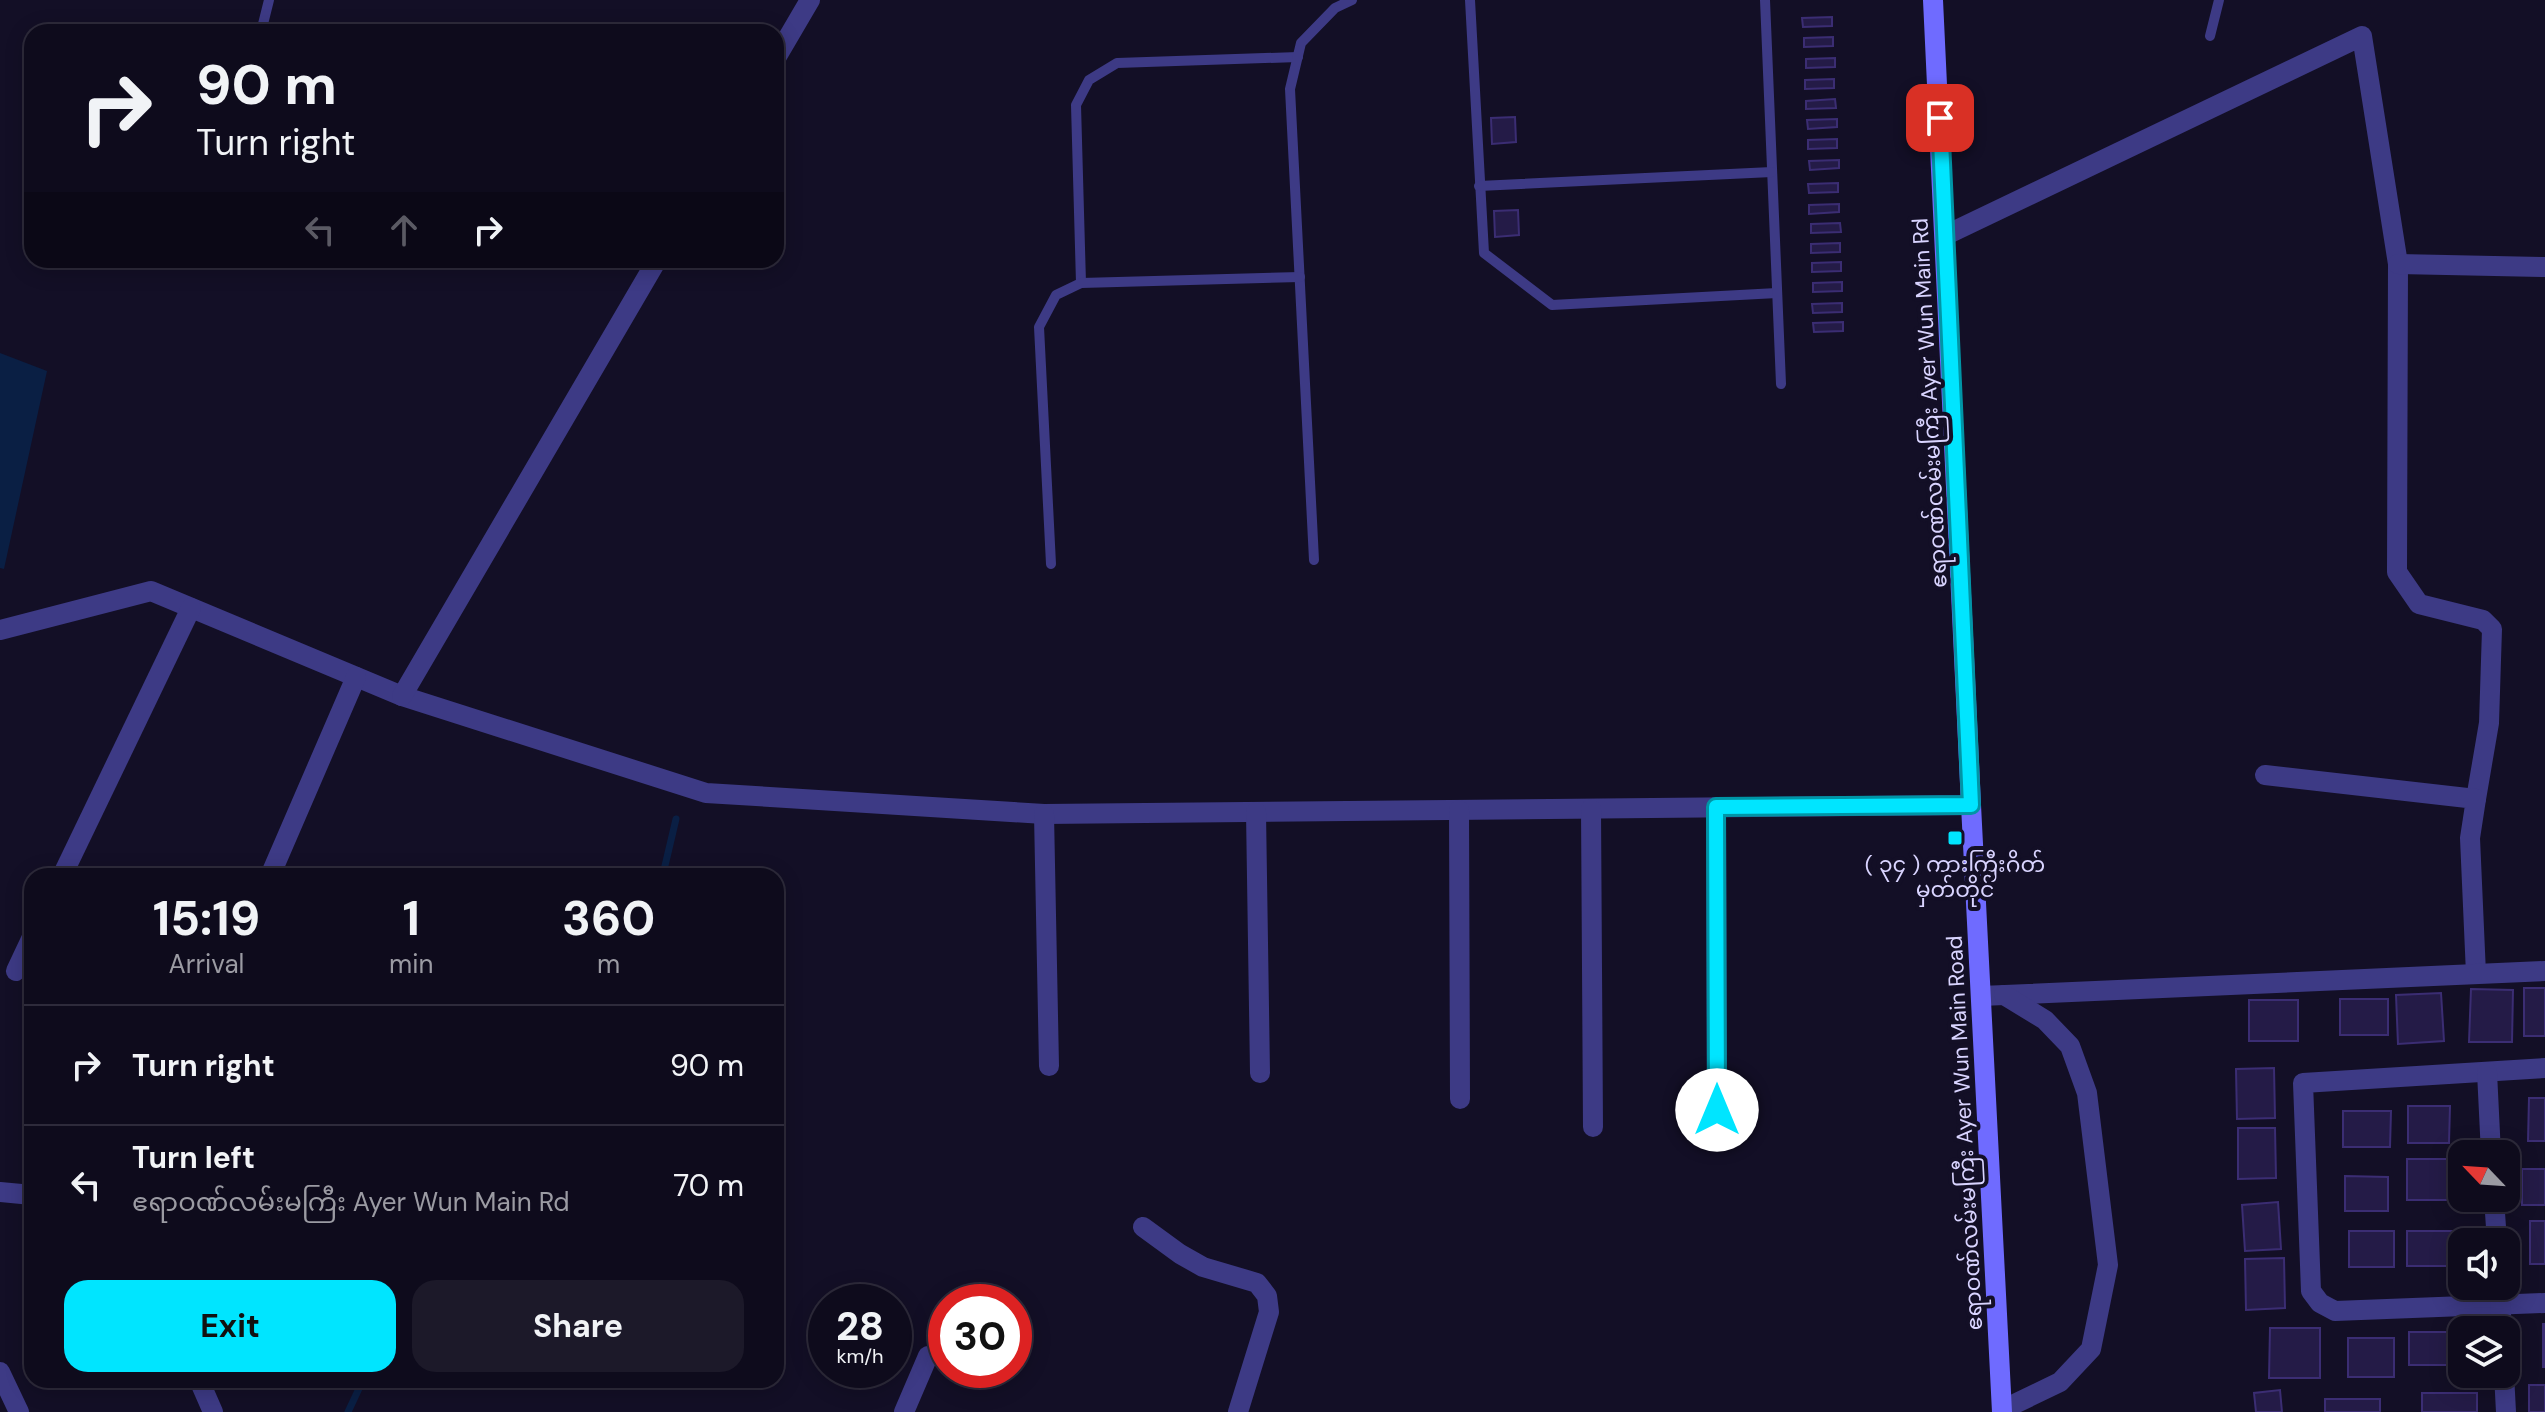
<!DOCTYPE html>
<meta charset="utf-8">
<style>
:root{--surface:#0e0b1c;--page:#1c1929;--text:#f1f3f6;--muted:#9b9ba3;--line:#2e2b3b;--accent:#00e5ff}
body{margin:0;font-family:"DM Sans","Noto Sans Myanmar",sans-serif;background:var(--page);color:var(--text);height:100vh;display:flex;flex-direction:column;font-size:30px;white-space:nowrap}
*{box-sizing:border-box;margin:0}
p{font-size:26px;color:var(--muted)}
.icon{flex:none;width:44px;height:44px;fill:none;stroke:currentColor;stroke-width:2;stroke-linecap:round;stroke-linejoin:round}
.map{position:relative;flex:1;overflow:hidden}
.drawer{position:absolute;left:24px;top:868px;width:760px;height:520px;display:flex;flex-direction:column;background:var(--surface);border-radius:24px;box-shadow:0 4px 20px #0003,0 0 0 2px var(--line)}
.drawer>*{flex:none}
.guide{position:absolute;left:24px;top:24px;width:760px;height:244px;border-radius:24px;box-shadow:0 4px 20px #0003,0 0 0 2px var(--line);background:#0e0b1c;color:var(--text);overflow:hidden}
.needle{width:52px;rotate:295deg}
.tools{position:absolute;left:2448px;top:1140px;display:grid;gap:16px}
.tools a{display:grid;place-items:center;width:72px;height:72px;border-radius:16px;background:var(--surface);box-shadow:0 4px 20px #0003,0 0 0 2px var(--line);font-size:40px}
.speed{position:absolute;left:808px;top:1284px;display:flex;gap:16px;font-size:40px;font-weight:700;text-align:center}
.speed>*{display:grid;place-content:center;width:104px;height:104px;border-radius:50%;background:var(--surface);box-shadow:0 4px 20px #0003,0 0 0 2px var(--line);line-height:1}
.speed small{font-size:20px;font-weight:400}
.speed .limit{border:12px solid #d22;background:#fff;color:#111}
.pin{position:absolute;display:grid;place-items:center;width:68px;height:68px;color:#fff;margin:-34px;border-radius:16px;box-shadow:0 4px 12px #0006}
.me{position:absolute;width:88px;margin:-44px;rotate:0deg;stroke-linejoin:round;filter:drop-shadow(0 0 6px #0008)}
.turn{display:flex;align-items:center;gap:28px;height:168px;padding:0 40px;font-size:36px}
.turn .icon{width:104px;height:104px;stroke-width:2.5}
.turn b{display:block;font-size:56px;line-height:68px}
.lanes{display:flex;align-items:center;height:76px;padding:0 40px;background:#0003;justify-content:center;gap:40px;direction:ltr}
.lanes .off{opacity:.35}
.eta{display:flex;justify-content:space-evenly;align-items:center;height:136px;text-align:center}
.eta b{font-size:48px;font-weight:700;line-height:56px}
.primary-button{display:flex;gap:16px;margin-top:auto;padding:16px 40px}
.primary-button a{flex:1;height:92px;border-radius:24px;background:var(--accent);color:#111;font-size:32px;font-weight:700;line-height:92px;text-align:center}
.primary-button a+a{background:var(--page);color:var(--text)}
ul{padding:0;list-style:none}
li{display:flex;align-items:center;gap:24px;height:120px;padding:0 40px;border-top:2px solid var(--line)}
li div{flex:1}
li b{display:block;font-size:30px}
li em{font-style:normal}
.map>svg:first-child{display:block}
.water{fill:#0a1f44}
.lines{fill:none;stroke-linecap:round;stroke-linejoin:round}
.stream{stroke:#0a1f44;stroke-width:7}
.building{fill:#241b47;stroke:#3b2d73;stroke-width:2}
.lane{stroke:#3d3a85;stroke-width:10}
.street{stroke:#3d3a85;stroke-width:20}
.secondary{stroke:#6f6bff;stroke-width:20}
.route-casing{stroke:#0095a6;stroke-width:20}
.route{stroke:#00e5ff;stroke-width:14}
.poi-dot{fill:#00e5ff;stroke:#130f26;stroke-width:3}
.labels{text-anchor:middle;stroke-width:8;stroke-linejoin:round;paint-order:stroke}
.street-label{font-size:22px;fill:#d9d4ff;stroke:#130f26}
.poi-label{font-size:22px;fill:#d9d4ff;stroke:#130f26}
</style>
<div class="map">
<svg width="2545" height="1412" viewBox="0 0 2545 1412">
<rect width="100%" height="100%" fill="#130f26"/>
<polygon class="water" points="0,353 47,371 4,569 0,568"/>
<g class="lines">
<g class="stream">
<polyline points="659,876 664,870 676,819"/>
<polyline points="348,1412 363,1380"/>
</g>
</g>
<g class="building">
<polygon points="1832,17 1832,26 1803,27 1802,18"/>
<polygon points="1833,37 1833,46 1804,47 1804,38"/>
<polygon points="1835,58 1835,67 1806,68 1806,59"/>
<polygon points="1834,79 1834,88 1805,89 1805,80"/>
<polygon points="1835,99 1836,108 1806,109 1806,101"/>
<polygon points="1515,117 1516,142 1492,144 1491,118"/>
<polygon points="1837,119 1837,127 1808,129 1807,120"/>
<polygon points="1837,139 1837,148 1808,149 1808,140"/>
<polygon points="1839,160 1839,168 1810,170 1809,161"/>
<polygon points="1838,183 1838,192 1809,193 1808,184"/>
<polygon points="1839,204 1839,212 1809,214 1809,205"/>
<polygon points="1518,210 1519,235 1495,237 1494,211"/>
<polygon points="1840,223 1841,232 1811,233 1811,224"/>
<polygon points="1840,243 1840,252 1811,253 1811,244"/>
<polygon points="1841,262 1841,271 1812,272 1812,263"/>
<polygon points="1842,282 1842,291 1813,292 1813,283"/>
<polygon points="1842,303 1842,312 1813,313 1812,304"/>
<polygon points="1843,322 1843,331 1814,332 1813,323"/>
<rect x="2524" y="988" width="21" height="48"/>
<polygon points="2471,989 2513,990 2512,1042 2469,1042"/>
<polygon points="2441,993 2444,1041 2398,1044 2396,995"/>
<rect x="2340" y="999" width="48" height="36"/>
<rect x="2249" y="1000" width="49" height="41"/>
<polygon points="2274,1068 2275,1118 2237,1119 2236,1069"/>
<polygon points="2529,1098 2545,1098 2545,1141 2528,1141"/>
<polygon points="2408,1106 2450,1106 2449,1143 2408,1143"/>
<polygon points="2343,1111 2391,1111 2390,1147 2343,1147"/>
<polygon points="2238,1128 2275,1128 2276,1178 2238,1179"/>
<polygon points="2407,1159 2462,1159 2463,1200 2407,1200"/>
<rect x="2522" y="1169" width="23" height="36"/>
<polygon points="2345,1176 2388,1177 2388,1211 2345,1211"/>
<polygon points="2278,1202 2281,1249 2245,1251 2242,1205"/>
<rect x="2530" y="1221" width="15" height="43"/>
<rect x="2349" y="1231" width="45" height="36"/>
<rect x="2407" y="1231" width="50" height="35"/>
<polygon points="2284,1258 2285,1308 2246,1310 2245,1259"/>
<rect x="2543" y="1324" width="2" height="43"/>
<polygon points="2270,1328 2320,1328 2320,1378 2269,1378"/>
<rect x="2409" y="1332" width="51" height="33"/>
<rect x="2348" y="1338" width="46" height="39"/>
<rect x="2529" y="1385" width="16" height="27"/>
<polygon points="2280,1390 2282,1412 2256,1412 2254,1393"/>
<rect x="2422" y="1393" width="55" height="19"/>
<rect x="2325" y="1399" width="55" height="13"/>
</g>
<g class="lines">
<g class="lane">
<polyline points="1470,0 1484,253 1552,305 1777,293"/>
<polyline points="1765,0 1781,384"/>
<polyline points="261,32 269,0"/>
<polyline points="2210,36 2219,0"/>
<polyline points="1479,186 1772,172"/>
<polyline points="202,263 203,260"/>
<polyline points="1081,283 1076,105 1089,80 1117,63 1298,57"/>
<polyline points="1314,560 1290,89 1301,43 1335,8 1352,0"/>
<polyline points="1051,564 1039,327 1056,295 1081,283 1300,277"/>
</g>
<g class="street">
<polyline points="776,58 810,0"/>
<polyline points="1946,235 2362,36 2398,264 2397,572 2419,604 2483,620 2492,629 2489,723 2476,799"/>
<polyline points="2398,264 2545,267"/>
<polyline points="0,630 151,591 402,696 706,793 1044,814 1971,805"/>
<polyline points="402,696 657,260"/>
<polyline points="2265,775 2476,799 2470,838 2476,974"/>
<polyline points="1716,807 1717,1110"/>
<polyline points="1591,809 1593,1127"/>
<polyline points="1459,810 1460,1099"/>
<polyline points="1256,812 1260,1073"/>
<polyline points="1044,814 1049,1066"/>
<polyline points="62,876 191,608"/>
<polyline points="270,876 356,677"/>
<polyline points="16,971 32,937"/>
<polyline points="1981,996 2545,971"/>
<polyline points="2545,1068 2303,1083 2311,1291 2320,1303 2335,1311 2545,1303"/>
<polyline points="2487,1072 2491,1154"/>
<polyline points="0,1192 32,1195"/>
<polyline points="2494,1198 2497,1242"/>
<polyline points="1143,1227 1180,1254 1203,1267 1257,1283 1267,1296 1269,1312 1238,1412"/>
<polyline points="2499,1286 2502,1330"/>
<polyline points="0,1372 19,1412"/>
<polyline points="2504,1374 2506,1412"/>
<polyline points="199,1380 213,1412"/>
<polyline points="2002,1410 2060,1382 2091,1349 2108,1265 2087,1093 2070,1046 2045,1020 2004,995"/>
<polyline points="904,1412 928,1356"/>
</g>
<polyline class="secondary" points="1933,0 1971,805 2002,1412"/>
</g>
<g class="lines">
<defs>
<polyline id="route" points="1717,1110 1716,807 1971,805 1940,118"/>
</defs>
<use href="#route" class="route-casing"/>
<use href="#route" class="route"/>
</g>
<rect class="poi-dot" x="1947" y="830" width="16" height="16" rx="4"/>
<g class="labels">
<g class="street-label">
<text transform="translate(1929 403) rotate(-93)" y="8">ဧရာဝဏ်လမ်းမကြီး Ayer Wun Main Rd</text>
<text transform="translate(1964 1133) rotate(-93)" y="8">ဧရာဝဏ်လမ်းမကြီး Ayer Wun Main Road</text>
</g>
<g class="poi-label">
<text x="1955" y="872">( ၃၄ ) ကားကြီးဂိတ်<tspan x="1955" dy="25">မှတ်တိုင်</tspan></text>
</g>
</g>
</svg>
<div class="tools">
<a><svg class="needle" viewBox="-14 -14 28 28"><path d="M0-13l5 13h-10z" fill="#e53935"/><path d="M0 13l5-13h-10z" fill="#9b9ba3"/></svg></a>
<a><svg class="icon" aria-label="sound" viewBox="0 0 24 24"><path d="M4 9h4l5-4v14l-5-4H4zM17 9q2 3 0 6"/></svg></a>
<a><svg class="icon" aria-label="layers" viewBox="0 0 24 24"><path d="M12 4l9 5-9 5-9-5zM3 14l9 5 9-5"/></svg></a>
</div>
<div class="speed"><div>28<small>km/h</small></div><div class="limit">30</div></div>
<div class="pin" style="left:1940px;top:118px;background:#d93025"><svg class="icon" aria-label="arrive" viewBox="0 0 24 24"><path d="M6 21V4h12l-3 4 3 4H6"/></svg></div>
<svg class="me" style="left:1717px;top:1110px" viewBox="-20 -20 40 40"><circle r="19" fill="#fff"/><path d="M0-13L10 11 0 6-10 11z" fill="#00e5ff"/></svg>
<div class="guide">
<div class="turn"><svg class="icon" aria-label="right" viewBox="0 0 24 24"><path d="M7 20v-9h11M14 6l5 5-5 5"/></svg><div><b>90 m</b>Turn right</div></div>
<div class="lanes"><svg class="icon off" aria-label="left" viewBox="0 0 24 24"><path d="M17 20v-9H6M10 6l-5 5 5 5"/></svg><svg class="icon off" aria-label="ahead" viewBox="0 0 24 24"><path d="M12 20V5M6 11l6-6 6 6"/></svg><svg class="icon" aria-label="right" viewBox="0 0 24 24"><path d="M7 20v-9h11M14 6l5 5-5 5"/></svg></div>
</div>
<section class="drawer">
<div class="eta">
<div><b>15:19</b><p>Arrival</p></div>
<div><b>1</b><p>min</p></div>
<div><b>360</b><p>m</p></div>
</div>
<ul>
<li><svg class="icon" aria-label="right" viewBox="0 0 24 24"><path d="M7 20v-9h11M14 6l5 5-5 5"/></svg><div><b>Turn right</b></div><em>90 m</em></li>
<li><svg class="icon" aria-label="left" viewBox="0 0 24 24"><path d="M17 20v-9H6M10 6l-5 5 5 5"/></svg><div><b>Turn left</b><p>ဧရာဝဏ်လမ်းမကြီး Ayer Wun Main Rd</p></div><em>70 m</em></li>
</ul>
<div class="primary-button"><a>Exit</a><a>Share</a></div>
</section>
</div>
